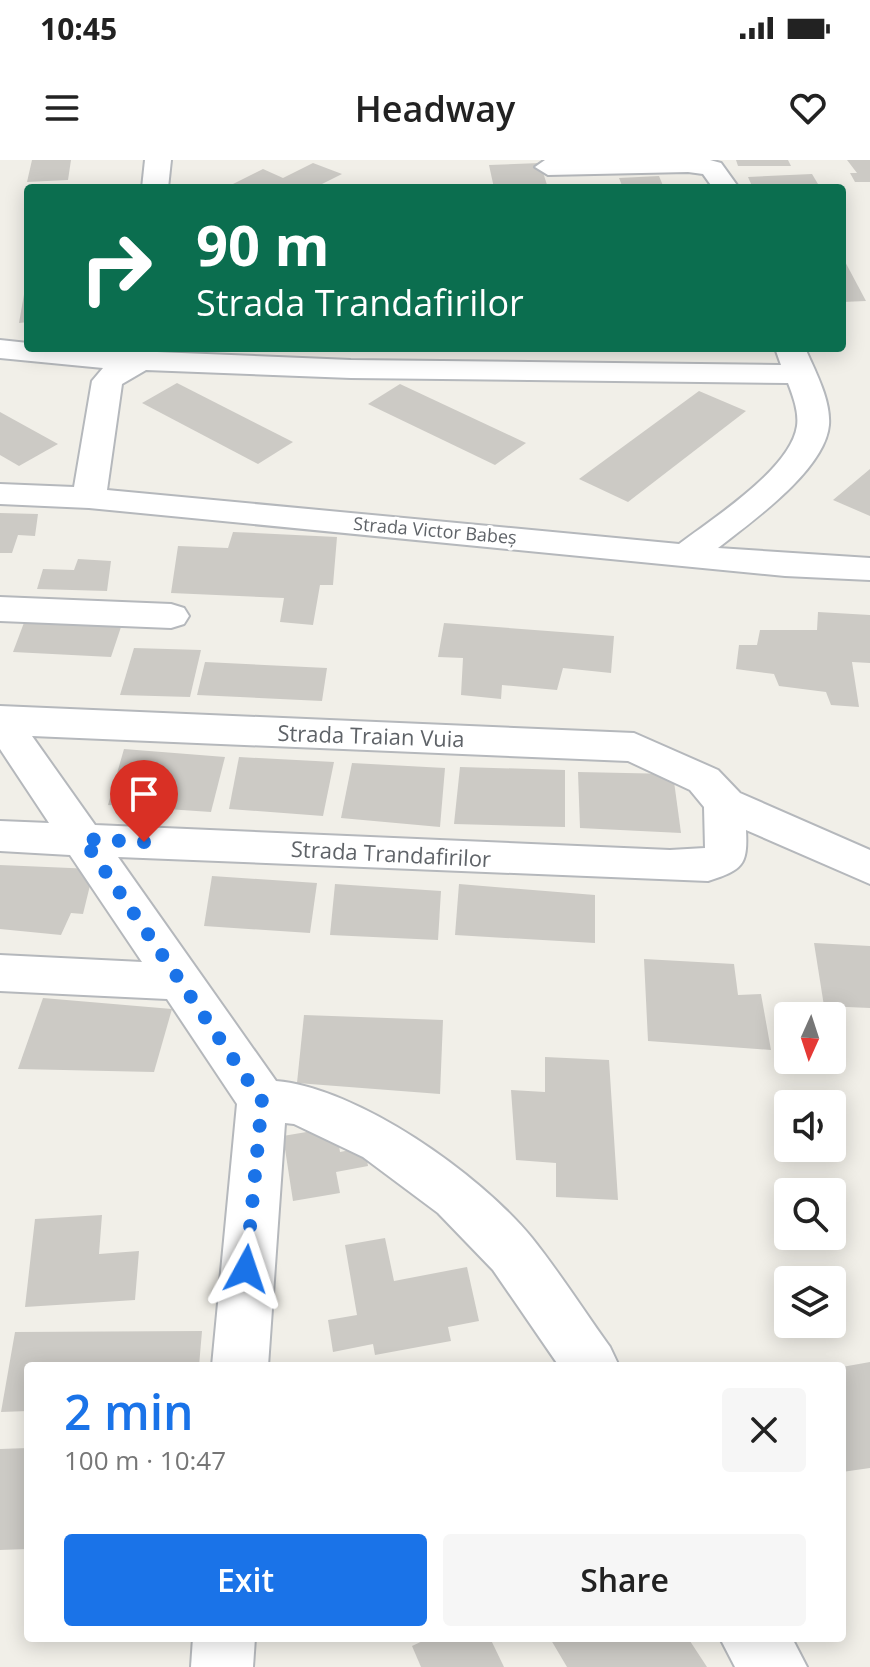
<!DOCTYPE html>
<meta charset="utf-8">
<style>
:root{--surface:#fff;--page:#f6f6f6;--text:#222;--muted:#767676;--accent:#1a73e8}
body{margin:0;font-family:"Open Sans",sans-serif;background:var(--page);color:var(--text);height:100vh;display:flex;flex-direction:column;font-size:30px;white-space:nowrap}
*{box-sizing:border-box;margin:0}
p{font-size:26px;color:var(--muted)}
.icon{flex:none;width:44px;height:44px;fill:none;stroke:currentColor;stroke-width:2;stroke-linecap:round;stroke-linejoin:round}
.map{position:relative;flex:1;overflow:hidden}
.side{position:absolute;left:24px;top:1202px;width:822px;height:280px;display:flex;flex-direction:column;background:var(--surface);border-radius:8px;box-shadow:0 4px 20px #0003}
.side>*{flex:none}
.guide{position:absolute;left:24px;top:24px;width:822px;height:168px;border-radius:8px;box-shadow:0 4px 20px #0003;background:#0b6e4f;color:#fff;overflow:hidden}
.needle{width:52px;rotate:183deg}
.tools{position:absolute;left:774px;top:842px;display:grid;gap:16px}
.tools a{display:grid;place-items:center;width:72px;height:72px;border-radius:8px;background:var(--surface);box-shadow:0 4px 20px #0003;font-size:40px}
.pin{position:absolute;display:grid;place-items:center;width:68px;height:68px;color:#fff;margin:-82px -34px;border-radius:50% 50% 50% 0;rotate:-45deg;box-shadow:0 0 8px #0007}
.pin .icon{rotate:45deg}
.me{position:absolute;width:88px;margin:-44px;rotate:5deg;stroke-linejoin:round;filter:drop-shadow(0 0 6px #0008)}
.turn{display:flex;align-items:center;gap:28px;height:168px;padding:0 40px;font-size:36px}
.turn .icon{width:104px;height:104px;stroke-width:2.5}
.turn b{display:block;font-size:56px;line-height:68px}
.round{display:grid;place-items:center;flex:none;width:84px;height:84px;border-radius:8px;background:var(--page)}
.overview{display:flex;align-items:center;justify-content:space-between;height:136px;padding:0 40px}
h1{font-size:48px;font-weight:600;line-height:60px;color:var(--accent)}
.primary-button{display:flex;gap:16px;margin-top:auto;padding:16px 40px}
.primary-button a{flex:1;height:92px;border-radius:8px;background:var(--accent);color:#fff;font-size:32px;font-weight:600;line-height:92px;text-align:center}
.primary-button a+a{background:var(--page);color:var(--text)}
.status{display:flex;justify-content:space-between;align-items:center;height:56px;padding:0 40px;background:var(--surface);direction:ltr}
.status svg{height:22px;fill:currentColor}
header{display:flex;justify-content:space-between;align-items:center;height:104px;padding:0 40px;background:var(--surface);font-size:36px;font-weight:600}
.map>svg:first-child{display:block}
.building{fill:#cccac5}
.lines{fill:none;stroke-linecap:round;stroke-linejoin:round}
.minor-casing{stroke:#b5b8bc;stroke-width:4}
.minor{fill:#fff;fill-rule:evenodd}
.route{stroke:#1a73e8;stroke-width:14;stroke-dasharray:0 25.2}
.labels{text-anchor:middle;stroke-width:6;stroke-linejoin:round;paint-order:stroke}
.far-street-label{font-size:18px;fill:#5f6368;stroke:#fff}
.street-label{font-size:22px;fill:#5f6368;stroke:#fff}
</style>
<div class="status"><b>10:45</b><svg viewBox="0 0 49 12"><path d="M0 12V9h3v3zM5 12V6h3v6zM10 12V3h3v9zM15 12V0h3v12zM26 1h20v11H26zM47 4h2v5h-2z"/></svg></div>
<header><svg class="icon" aria-label="menu" viewBox="0 0 24 24"><path d="M4 6h16M4 12h16M4 18h16"/></svg>Headway<svg class="icon" aria-label="heart" viewBox="0 0 24 24"><path d="M12 20l-8-8c-3-5 5-10 8-4 3-6 11-1 8 4z"/></svg></header>
<div class="map">
<svg width="870" height="1507" viewBox="0 0 870 1507">
<rect width="100%" height="100%" fill="#f1efe8"/>
<g class="building">
<polygon points="32,0 71,0 68,20 27,22"/>
<polygon points="736,0 788,0 791,6 738,6"/>
<polygon points="847,0 870,0 870,22 855,22 850,13 857,13"/>
<polygon points="313,3 342,14 314,28 225,28 263,9 283,18"/>
<polygon points="540,3 548,28 494,28 489,5"/>
<polygon points="812,14 818,24 752,26 748,17"/>
<polygon points="659,16 664,28 623,28 619,18"/>
<polygon points="842,96 866,141 842,142"/>
<polygon points="26,123 28,162 19,163"/>
<polygon points="177,223 293,282 258,304 142,243"/>
<polygon points="400,224 526,283 495,305 368,244"/>
<polygon points="699,231 746,251 628,342 579,319"/>
<polygon points="0,252 58,284 19,306 0,295"/>
<polygon points="870,309 870,356 833,340"/>
<polygon points="0,353 38,354 35,376 18,375 12,393 0,393"/>
<polygon points="233,372 337,377 333,425 320,425 313,465 280,462 284,438 171,433 178,386 228,388"/>
<polygon points="78,399 111,401 107,431 37,429 43,409 74,410"/>
<polygon points="818,452 870,455 870,503 852,502 859,547 831,545 826,532 779,526 774,514 736,509 739,485 757,485 760,470 817,470"/>
<polygon points="25,460 122,464 111,497 13,492"/>
<polygon points="444,463 614,476 611,513 563,508 557,530 502,525 501,539 461,535 463,498 438,497"/>
<polygon points="134,488 201,490 190,537 120,535"/>
<polygon points="205,502 327,508 322,541 197,535"/>
<polygon points="124,589 225,597 211,652 108,645"/>
<polygon points="239,597 334,602 323,656 229,649"/>
<polygon points="352,603 445,608 440,667 341,658"/>
<polygon points="460,607 565,610 565,667 454,664"/>
<polygon points="578,612 673,614 681,673 580,668"/>
<polygon points="0,705 94,709 83,754 71,753 61,775 0,769"/>
<polygon points="212,716 317,723 310,773 204,766"/>
<polygon points="335,724 441,731 438,780 330,775"/>
<polygon points="459,724 595,735 595,783 455,775"/>
<polygon points="814,783 870,786 870,848 824,846"/>
<polygon points="644,799 734,804 738,835 761,834 771,890 648,881"/>
<polygon points="43,838 172,849 154,912 18,909"/>
<polygon points="304,855 443,860 440,934 297,923"/>
<polygon points="545,897 609,900 618,1040 556,1037 556,1003 516,1000 511,930 545,932"/>
<polygon points="336,967 340,992 365,987 368,1006 336,1012 340,1033 293,1041 283,976"/>
<polygon points="102,1055 99,1094 139,1091 135,1140 25,1147 35,1059"/>
<polygon points="385,1078 394,1121 467,1107 479,1161 448,1167 451,1181 375,1195 373,1184 333,1192 328,1160 357,1155 345,1085"/>
<polygon points="202,1171 199,1206 28,1206 28,1251 1,1252 15,1172"/>
<polygon points="870,1202 870,1308 842,1312 842,1207"/>
<polygon points="28,1288 28,1389 0,1390 0,1289"/>
<polygon points="429,1478 490,1478 504,1507 421,1507 412,1486"/>
<polygon points="554,1478 688,1478 707,1507 567,1507 551,1480"/>
</g>
<g class="lines">
<defs>
<g id="minor">
<polygon points="145,0 171,0 168,28 142,28"/>
<polygon points="545,0 710,0 721,3 739,28 713,28 703,14 688,12 548,15 535,7"/>
<path d="M0,180L28,183V188L127,191L156,188L157,192L351,200L781,205L775,188H805C815,211 831,240 829,265C825,310 751,362 718,388L870,398V420L785,416L89,348L0,344V324L74,327L92,221L103,208L0,198ZM146,210L351,218L788,223C793,236 799,252 797,266C791,309 712,359 679,384L107,330L122,224Z"/>
<polygon points="0,437 171,444 184,448 189,456 184,464 171,468 0,461"/>
<path d="M0,546L634,573L718,610L740,633L870,690V724L746,670C748,706 742,710 708,721L118,697L276,921C358,928 480,1014 532,1078C560,1113 584,1151 610,1187L619,1206H559L493,1110L438,1053L363,997L294,964L285,963L268,1206H212L237,944L167,839L0,831V795L142,802L70,695L0,691V661L49,663L0,589ZM32,576L628,601L690,630L704,647L705,688L670,690L95,665Z"/>
<polygon points="193,1478 255,1478 253,1507 191,1507"/>
<polygon points="720,1478 792,1478 807,1507 735,1507"/>
</g>
</defs>
<use href="#minor" class="minor-casing"/>
<use href="#minor" class="minor"/>
</g>
<g class="lines">
<polyline class="route" points="144,682 83,679 262,941 246,1109"/>
</g>
<g class="labels">
<g class="far-street-label">
<text transform="translate(435 371) rotate(5)" y="6">Strada Victor Babeș</text>
</g>
<g class="street-label">
<text transform="translate(371 576) rotate(2)" y="8">Strada Traian Vuia</text>
<text transform="translate(391 694) rotate(3)" y="8">Strada Trandafirilor</text>
</g>
</g>
</svg>
<div class="tools">
<a><svg class="needle" viewBox="-14 -14 28 28"><path d="M0-13l5 13h-10z" fill="#e53935"/><path d="M0 13l5-13h-10z" fill="#767676"/></svg></a>
<a><svg class="icon" aria-label="sound" viewBox="0 0 24 24"><path d="M4 9h4l5-4v14l-5-4H4zM17 9q2 3 0 6"/></svg></a>
<a><svg class="icon" aria-label="search" viewBox="0 0 24 24"><circle cx="10" cy="10" r="6"/><path d="M15 15l6 6"/></svg></a>
<a><svg class="icon" aria-label="layers" viewBox="0 0 24 24"><path d="M12 4l9 5-9 5-9-5zM3 14l9 5 9-5"/></svg></a>
</div>
<div class="pin" style="left:144px;top:682px;background:#d93025"><svg class="icon" aria-label="arrive" viewBox="0 0 24 24"><path d="M6 21V4h12l-3 4 3 4H6"/></svg></div>
<svg class="me" style="left:246px;top:1109px" viewBox="-20 -20 40 40"><path d="M0-17L14 15 0 8-14 15z" fill="#1a73e8" stroke="#fff" stroke-width="4"/></svg>
<div class="guide">
<div class="turn"><svg class="icon" aria-label="right" viewBox="0 0 24 24"><path d="M7 20v-9h11M14 6l5 5-5 5"/></svg><div><b>90 m</b>Strada Trandafirilor</div></div>
</div>
<section class="side">
<div class="overview"><div><h1>2 min</h1><p>100 m · 10:47</p></div><a class="round"><svg class="icon" aria-label="close" viewBox="0 0 24 24"><path d="M6 6l12 12M18 6L6 18"/></svg></a></div>
<div class="primary-button"><a>Exit</a><a>Share</a></div>
</section>
</div>
